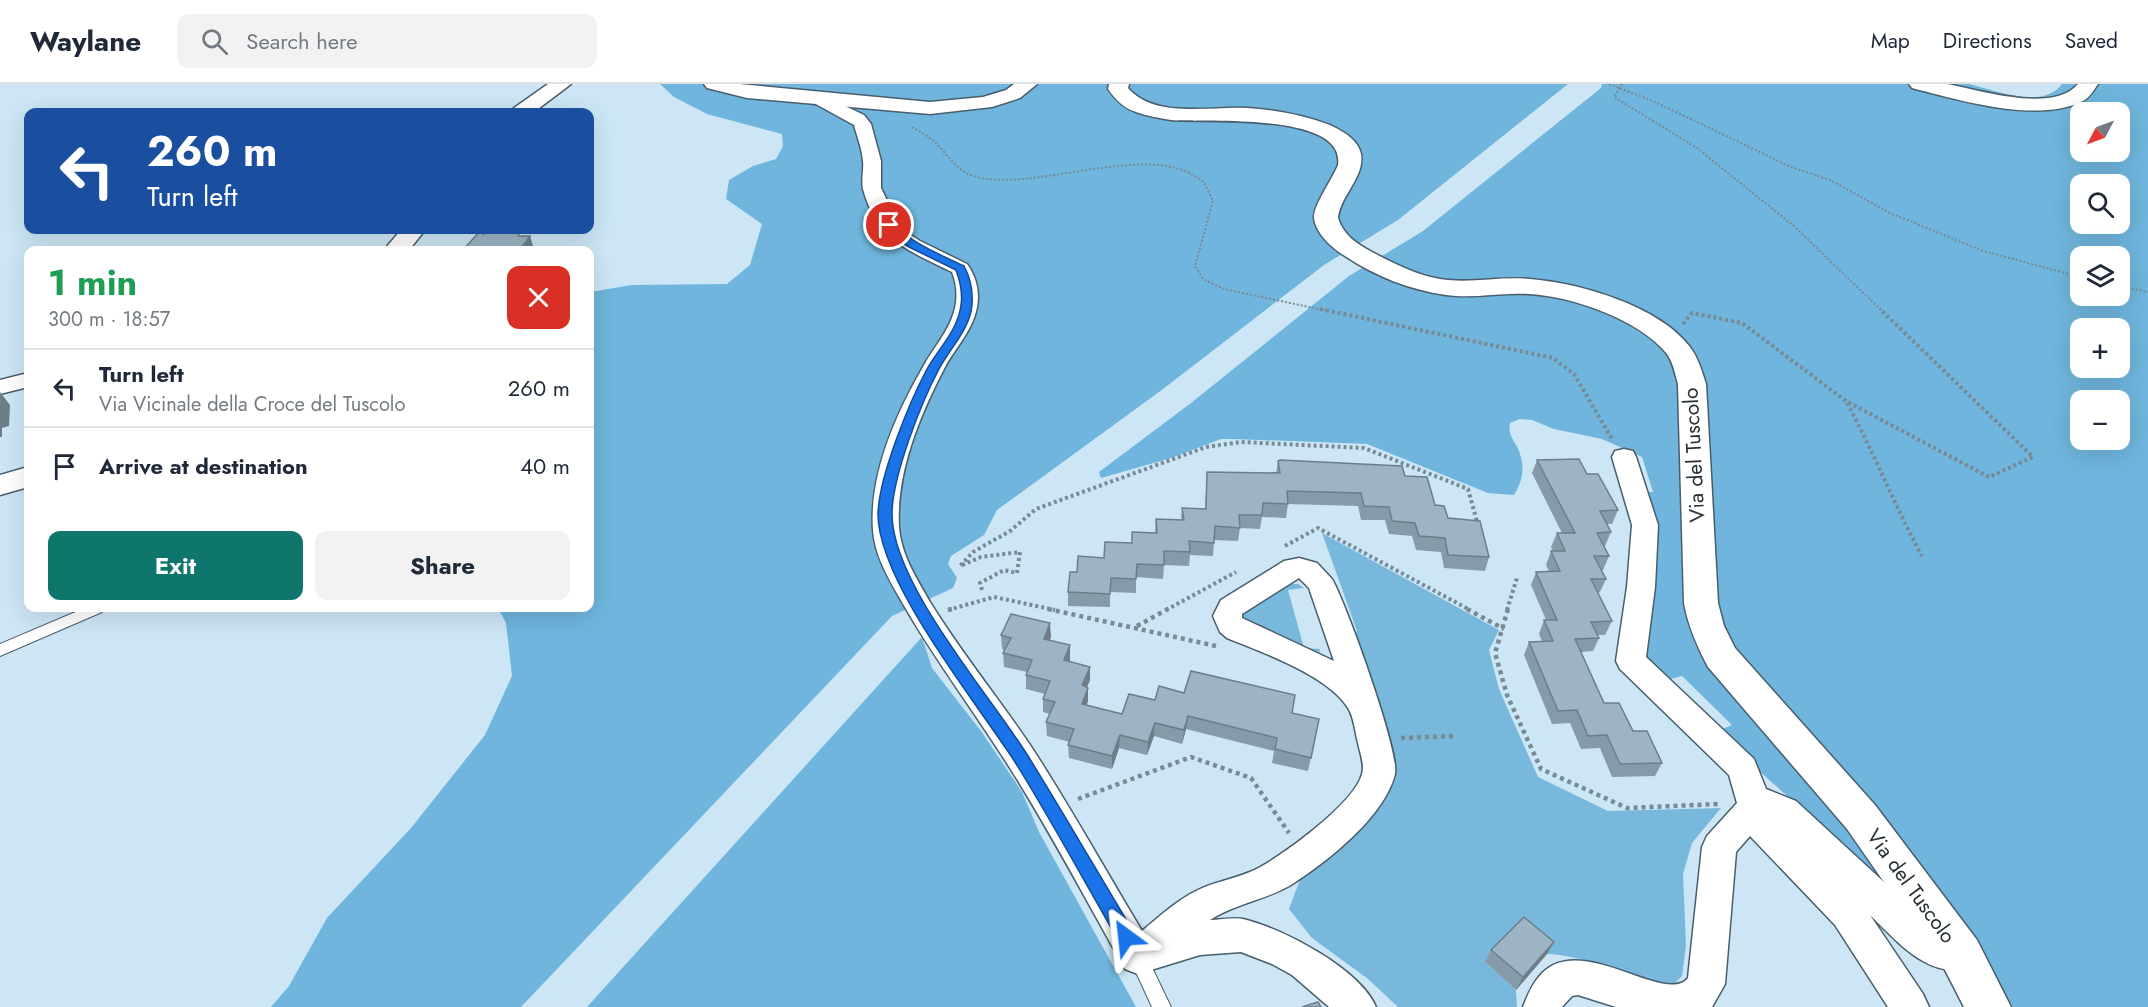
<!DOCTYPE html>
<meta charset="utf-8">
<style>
:root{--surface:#fff;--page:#f2f2f3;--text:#1f2937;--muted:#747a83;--line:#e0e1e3;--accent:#0f766e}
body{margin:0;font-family:Jost,sans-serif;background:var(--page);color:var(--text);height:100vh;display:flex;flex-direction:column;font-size:22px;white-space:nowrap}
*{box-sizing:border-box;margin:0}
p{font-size:20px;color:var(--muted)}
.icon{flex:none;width:33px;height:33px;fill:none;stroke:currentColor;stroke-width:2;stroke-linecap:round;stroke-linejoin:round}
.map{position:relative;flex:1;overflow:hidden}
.side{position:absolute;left:24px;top:162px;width:570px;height:366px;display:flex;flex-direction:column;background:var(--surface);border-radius:12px;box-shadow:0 6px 24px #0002}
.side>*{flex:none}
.guide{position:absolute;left:24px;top:24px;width:570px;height:126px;border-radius:12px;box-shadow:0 6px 24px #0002;background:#1a4fa0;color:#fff;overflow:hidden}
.needle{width:39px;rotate:229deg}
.buttons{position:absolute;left:2070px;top:18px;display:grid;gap:12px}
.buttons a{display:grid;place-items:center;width:60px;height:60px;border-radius:12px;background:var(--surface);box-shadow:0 6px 24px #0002;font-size:30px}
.pin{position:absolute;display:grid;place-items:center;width:51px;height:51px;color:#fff;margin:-26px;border:3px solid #fff;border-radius:50%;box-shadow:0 2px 6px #0007}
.me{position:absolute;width:66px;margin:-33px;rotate:330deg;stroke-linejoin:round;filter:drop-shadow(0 0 4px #0008)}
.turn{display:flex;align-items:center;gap:21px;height:126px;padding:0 24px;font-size:27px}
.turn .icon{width:78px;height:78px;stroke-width:2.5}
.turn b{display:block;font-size:42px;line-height:51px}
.round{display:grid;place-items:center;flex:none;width:63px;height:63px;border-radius:12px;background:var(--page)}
.headline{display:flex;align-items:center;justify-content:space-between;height:102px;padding:0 24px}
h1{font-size:36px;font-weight:700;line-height:45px;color:#1e9e55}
.button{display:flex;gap:12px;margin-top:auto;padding:12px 24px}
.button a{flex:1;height:69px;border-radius:12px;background:var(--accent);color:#fff;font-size:24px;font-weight:700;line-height:69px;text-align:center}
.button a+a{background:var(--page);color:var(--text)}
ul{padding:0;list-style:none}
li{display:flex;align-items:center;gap:18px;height:78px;padding:0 24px;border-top:2px solid var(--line)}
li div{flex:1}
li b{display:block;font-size:22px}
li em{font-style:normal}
header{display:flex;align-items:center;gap:36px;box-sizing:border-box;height:84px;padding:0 30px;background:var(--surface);border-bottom:2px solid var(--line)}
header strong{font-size:28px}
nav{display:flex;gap:33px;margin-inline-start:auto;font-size:21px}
.search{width:420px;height:54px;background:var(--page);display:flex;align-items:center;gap:15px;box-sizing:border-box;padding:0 21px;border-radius:12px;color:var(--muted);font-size:22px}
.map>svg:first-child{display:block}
.green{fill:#79b8dd}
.forest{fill:#6fb5dd;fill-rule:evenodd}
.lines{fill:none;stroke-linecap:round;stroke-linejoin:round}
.lane-casing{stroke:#485e6c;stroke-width:2}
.street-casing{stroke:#485e6c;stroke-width:3}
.secondary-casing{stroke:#485e6c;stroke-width:3}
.path-far2{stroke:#788a94;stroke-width:2;stroke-dasharray:2 2;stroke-linecap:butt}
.path-far1{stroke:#788a94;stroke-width:4;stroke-dasharray:3 3;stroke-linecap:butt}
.path{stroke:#788a94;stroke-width:4.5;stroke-dasharray:4 4;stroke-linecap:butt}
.lane{fill:#fff;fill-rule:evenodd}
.street{fill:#fff;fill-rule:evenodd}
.secondary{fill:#fff;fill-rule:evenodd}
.wall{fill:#869ba9}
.shaded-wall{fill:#6d7e89}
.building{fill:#9cb4c4;stroke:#6d7e89;stroke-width:1.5}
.route{fill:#1a73e8;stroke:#114b97;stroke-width:1.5}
.labels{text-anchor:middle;stroke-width:4.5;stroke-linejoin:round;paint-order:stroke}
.street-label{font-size:21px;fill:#263036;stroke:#fff}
</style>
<header>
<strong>Waylane</strong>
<div class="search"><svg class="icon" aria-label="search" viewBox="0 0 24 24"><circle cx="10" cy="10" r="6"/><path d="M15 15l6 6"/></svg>Search here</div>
<nav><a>Map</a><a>Directions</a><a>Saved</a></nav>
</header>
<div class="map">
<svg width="2148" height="923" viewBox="0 0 2148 923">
<rect width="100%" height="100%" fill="#cce6f6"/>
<g class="green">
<path d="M1322,449L1499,546L1489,566L1499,605L1538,693L1608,727L1721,724L1692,759L1683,790L1686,862L1682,892L1671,903C1630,895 1592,873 1550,870C1529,869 1506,876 1485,878L1516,906L1517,923H1398L1368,895L1312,854L1289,825L1301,793L1381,710L1349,558L1357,547Z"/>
<polygon points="1287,500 1298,500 1304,504 1288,506 1304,564 1320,565 1319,570 1311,570 1239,538 1241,527"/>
</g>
<g class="forest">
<polygon points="660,0 1568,0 1398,136 1324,181 1163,305 997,426 984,451 951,472 948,480 957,494 953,504 892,532 521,923 271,923 289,902 327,834 411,744 485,651 512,592 506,539 498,524 590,524 590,208 632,201 727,200 750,181 762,140 726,115 729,96 753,82 776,75 783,62 782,50 707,30 674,13"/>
<path d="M1602,0H1969C1992,5 2042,27 2062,0H2148V923H2013L1983,872L1898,810L1715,648L1732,641L1682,592L1667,596L1645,570L1638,407L1653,408L1642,373L1602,355L1554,345L1532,336L1520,335L1510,339C1507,353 1517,358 1520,370C1525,385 1522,398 1514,411L1488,409L1367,360L1234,355H1221L1171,374L1101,394L1099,388L1191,319L1349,192L1423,147L1601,4ZM2080,28H2120V68H2080ZM2080,100H2120V140H2080ZM2080,172H2120V212H2080ZM2080,244H2120V284H2080ZM2080,316H2120V356H2080Z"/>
<polygon points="922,553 932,584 981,647 1022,708 1039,748 1136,923 587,923"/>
</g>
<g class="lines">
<defs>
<g id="lane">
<polygon points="85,524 104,524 102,528 0,572 0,560"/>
<polygon points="1138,864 1144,867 1171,923 1152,923 1129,873 1132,867"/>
</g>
<g id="street">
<path d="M820,10L864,31L871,40L881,77V104L898,139L906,148L920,157L967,180C976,192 980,208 977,223C973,246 956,263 945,283C920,331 896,388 899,443C901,471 917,495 930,518C962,570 1001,617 1034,667C1072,726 1106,787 1142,847C1160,832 1177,816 1198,806C1214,798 1233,795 1250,788C1277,777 1355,719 1362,690C1365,680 1360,669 1358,659C1355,648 1354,633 1348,624C1328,591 1261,568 1227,554L1220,548L1213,532L1221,516L1284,477L1299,474L1317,479L1332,495C1346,519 1400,669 1395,690C1385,732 1328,777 1294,799C1268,816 1235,819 1210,836C1220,836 1233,833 1243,835C1282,844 1360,885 1376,923H1329L1292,891L1272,880L1241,868L1200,871L1138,890L1125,885C1087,818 1051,749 1010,684C976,630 938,580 906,525C892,500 875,475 873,446C869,390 896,330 923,283C933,264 948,249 954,228C958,215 957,201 952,188C909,167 877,156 863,105C861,96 864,86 863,77C862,65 857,52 854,41L814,19L812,15L814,11ZM1299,494L1309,504L1334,577L1242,534V530Z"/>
<polygon points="28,289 28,303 0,310 0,296"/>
<path d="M1624,365L1633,367L1636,373L1658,441L1655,503L1646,573L1754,675L1766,705L1796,717L1937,847L1973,858L1978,870L1973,882C1931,899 1897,857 1870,831L1923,910L1929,923H1888L1835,841L1750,752L1736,768L1725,900L1712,923H1616L1578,911L1572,912L1562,923H1523C1527,913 1531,902 1538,894C1576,843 1665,923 1688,894L1702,763L1707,752L1737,719L1729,691L1620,585L1616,577L1627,503L1632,441L1612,373L1615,367Z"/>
</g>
<g id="secondary">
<polygon points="548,0 571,0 534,28 511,28 514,24"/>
<polygon points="704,0 739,0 930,18 983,13 1006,6 1014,0 1037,0 1020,14 992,23 930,30 747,14 707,4"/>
<path d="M1109,0H1129L1128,4C1155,35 1210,22 1247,24C1276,26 1305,31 1332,42C1344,48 1358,56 1361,70C1365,93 1340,112 1338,134C1343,151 1357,160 1372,168C1393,179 1416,191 1440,195C1470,200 1500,192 1530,195C1580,199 1659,222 1690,263C1698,274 1702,287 1706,300L1718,519L1724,542L1735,564L1875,721L1977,856L2011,923H1964L1945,886L1847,745L1708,583C1697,562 1688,542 1684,519L1678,300C1675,290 1673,278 1667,270C1639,235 1571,212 1528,210C1500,208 1474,215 1446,211C1410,206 1375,192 1345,172C1332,164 1316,150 1314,134C1313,122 1333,94 1338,81C1346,27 1203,39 1171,36C1159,34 1147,32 1136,28C1123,24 1115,15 1108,5Z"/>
<path d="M1909,0C1921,0 1935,0 1947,0C1980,6 2053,30 2078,0H2098C2094,6 2089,14 2083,17C2037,40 1959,16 1912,4Z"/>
<polygon points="401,146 425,146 409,166 384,166"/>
<polygon points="28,383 28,403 0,411 0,391"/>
</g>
</defs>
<use href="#lane" class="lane-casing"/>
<use href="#street" class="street-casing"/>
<use href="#secondary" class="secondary-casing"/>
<g class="path-far2">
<polyline points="1609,0 1653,17 1791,83 1830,96 1890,129 1983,167 2080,193"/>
<polyline points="1622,0 1614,13 1697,64 1795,143 1882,227"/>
<path d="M912,43C920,48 928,52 935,58C948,71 958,89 977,93C1039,108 1152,55 1202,97C1207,102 1210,111 1213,117L1195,182L1203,195L1224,205L1328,227"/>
<polyline points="2120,202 2148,208"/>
</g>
<g class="path-far1">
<polyline points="1320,225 1553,274 1574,290 1612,355"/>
<polyline points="1683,240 1692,229 1742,239 1846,317 1989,393 2033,373 1880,225"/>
<path d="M1847,319C1874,369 1895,422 1922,472"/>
<polyline points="1285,462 1318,444 1470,526"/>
<polyline points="982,506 980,499 1004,486 1017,489 1020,468 981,473 960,482 973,468 1010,447 1036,425 1206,363 1241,358 1364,364 1468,405 1478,441"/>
<polyline points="948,526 994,513 1055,526"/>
<polyline points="1166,526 1236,488"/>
<polyline points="1507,526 1517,494"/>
</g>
<g class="path">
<polyline points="1048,525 1216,562"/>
<polyline points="1467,525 1504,545"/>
<polyline points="1508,525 1495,569 1507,611 1541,685 1627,724 1718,720"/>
<polyline points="948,526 952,525"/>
<polyline points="1137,542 1168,525"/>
<polyline points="1401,654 1457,652"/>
<polyline points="1078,715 1191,673 1251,694 1289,749"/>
</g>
<use href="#lane" class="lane"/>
<use href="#street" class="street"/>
<use href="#secondary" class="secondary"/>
</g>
<g class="wall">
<polygon points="1537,376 1587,390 1618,426 1612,440 1607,440 1611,448 1605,462 1604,462 1609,472 1603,486 1601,486 1606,495 1600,508 1598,509 1612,537 1605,551 1597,551 1599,554 1593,567 1581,568 1604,619 1633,647 1662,679 1655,692 1612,693 1600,664 1581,665 1570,639 1552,640 1524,571 1529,558 1542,557 1539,550 1544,536 1546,536 1531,501 1536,488 1549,487 1546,481 1551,467 1553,467 1551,463 1557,449 1562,449 1532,389"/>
<polygon points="1278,377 1405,392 1489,473 1485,487 1444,484 1441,468 1416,466 1412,452 1389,450 1385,436 1361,436 1358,422 1288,420 1286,434 1262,433 1260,445 1240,444 1238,457 1214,456 1213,472 1190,471 1189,482 1164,481 1163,495 1136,493 1136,509 1110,508 1110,523 1068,522 1068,508 1077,488 1132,459 1155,449 1156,435 1181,436 1182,424 1205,425 1207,388 1276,389"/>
<polygon points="1001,551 1051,553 1049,556 1070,561 1070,575 1069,578 1090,596 1087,603 1088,617 1086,621 1122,630 1155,616 1184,609 1292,629 1319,635 1308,687 1272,679 1274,667 1186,645 1182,660 1154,652 1147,671 1119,664 1112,685 1069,674 1068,661 1070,658 1047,652 1046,638 1050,630 1043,628 1043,615 1045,610 1026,605 1026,591 1027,588 1004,583 1003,569 1005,566 1002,565"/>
<polygon points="1554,858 1547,870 1516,906 1485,878 1491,866"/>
</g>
<g class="shaded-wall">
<polygon points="517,146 519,150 523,163 530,152 534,165 533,166 520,166"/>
<polygon points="0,308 10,321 9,342 2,344 2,353 0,353"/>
<polygon points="1050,539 1051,553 1044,569 1044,555"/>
<polygon points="1070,561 1070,575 1064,590 1064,576"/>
<polygon points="1090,583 1090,596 1082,615 1082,601"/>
<polygon points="1088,604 1088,617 1082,634 1082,620"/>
<polygon points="1188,632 1186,645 1182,660 1184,646"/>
<polygon points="1155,639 1154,652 1147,671 1148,658"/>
<polygon points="1120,651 1119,664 1112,685 1112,672"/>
<polygon points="1554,858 1547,870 1516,906 1523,893"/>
</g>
<g class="building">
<polygon points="482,146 517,146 519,152 530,152 520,166 487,166 486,164 485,166 463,166 480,147 483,150"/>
<polygon points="1579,375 1587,390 1598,390 1618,426 1600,427 1611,448 1597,449 1609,472 1594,472 1606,495 1591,495 1612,537 1591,538 1599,554 1575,555 1604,619 1619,619 1633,647 1647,647 1662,679 1620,680 1607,651 1588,652 1577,626 1558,627 1529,558 1553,557 1544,536 1557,536 1536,488 1560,487 1551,467 1565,467 1557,449 1575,449 1537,376"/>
<polygon points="1280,376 1402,382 1405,392 1427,393 1435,421 1444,422 1448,434 1480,437 1489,473 1448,471 1445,454 1419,452 1415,439 1392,437 1389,423 1364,422 1361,409 1287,407 1288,420 1263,419 1262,431 1239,431 1240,444 1215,442 1214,459 1189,457 1190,468 1164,467 1164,481 1137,480 1136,495 1111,494 1110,510 1068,508 1070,488 1077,488 1078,472 1104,474 1105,458 1132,459 1132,448 1157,449 1156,435 1184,436 1182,424 1206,425 1207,388 1280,389 1278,377"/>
<polygon points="1011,530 1050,539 1044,555 1070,561 1064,576 1090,583 1082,601 1088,604 1082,620 1122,630 1129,610 1155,616 1159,602 1184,609 1191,587 1295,611 1292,629 1319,635 1311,674 1275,665 1277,654 1188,632 1184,646 1155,639 1148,658 1120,651 1112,672 1068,661 1074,645 1046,638 1055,618 1043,615 1050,597 1026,591 1032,576 1003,569 1011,554 1001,551"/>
<polygon points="1524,833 1554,858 1523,893 1491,866"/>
<polygon points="1318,918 1321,923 1302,923"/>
</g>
<path class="route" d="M886,139H893C912,160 939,170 964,182C970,193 973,207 972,221C970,245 950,264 939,285C921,319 892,393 892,430C892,500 990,611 1028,672C1064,730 1098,789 1133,847L1135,853L1133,859L1126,862L1120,859C1085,799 1052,737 1015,678C977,619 878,498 878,430C879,392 909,319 927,285C939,264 958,246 961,221C963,209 960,197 956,186L909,163L895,154L884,141Z"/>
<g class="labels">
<g class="street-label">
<text transform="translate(1694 371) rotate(-93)" y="7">Via del Tuscolo</text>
<text transform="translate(1911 802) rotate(54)" y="7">Via del Tuscolo</text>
</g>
</g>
</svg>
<div class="buttons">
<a><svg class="needle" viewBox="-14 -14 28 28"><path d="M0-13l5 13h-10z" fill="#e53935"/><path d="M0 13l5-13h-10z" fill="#747a83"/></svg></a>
<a><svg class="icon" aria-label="search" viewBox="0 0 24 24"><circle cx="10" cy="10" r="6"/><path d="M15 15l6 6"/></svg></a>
<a><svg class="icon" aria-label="layers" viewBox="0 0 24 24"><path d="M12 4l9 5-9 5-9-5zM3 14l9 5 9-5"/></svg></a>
<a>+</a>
<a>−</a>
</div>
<div class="pin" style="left:889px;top:141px;background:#d93025"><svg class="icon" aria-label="arrive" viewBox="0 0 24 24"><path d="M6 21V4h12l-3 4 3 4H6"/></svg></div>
<svg class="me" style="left:1126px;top:853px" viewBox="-20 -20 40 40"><path d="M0-17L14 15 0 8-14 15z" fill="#1a73e8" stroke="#fff" stroke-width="4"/></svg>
<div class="guide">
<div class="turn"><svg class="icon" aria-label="left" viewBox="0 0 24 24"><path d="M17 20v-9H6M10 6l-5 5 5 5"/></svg><div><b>260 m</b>Turn left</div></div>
</div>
<section class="side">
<div class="headline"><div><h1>1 min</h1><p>300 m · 18:57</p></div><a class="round" style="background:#d93025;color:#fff"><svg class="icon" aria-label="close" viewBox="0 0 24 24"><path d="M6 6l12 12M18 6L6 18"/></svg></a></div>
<ul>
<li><svg class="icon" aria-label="left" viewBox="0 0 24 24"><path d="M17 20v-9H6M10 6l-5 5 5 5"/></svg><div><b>Turn left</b><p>Via Vicinale della Croce del Tuscolo</p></div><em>260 m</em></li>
<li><svg class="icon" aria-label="arrive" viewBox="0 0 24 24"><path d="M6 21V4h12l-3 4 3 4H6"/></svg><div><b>Arrive at destination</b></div><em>40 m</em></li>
</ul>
<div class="button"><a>Exit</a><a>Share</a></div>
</section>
</div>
